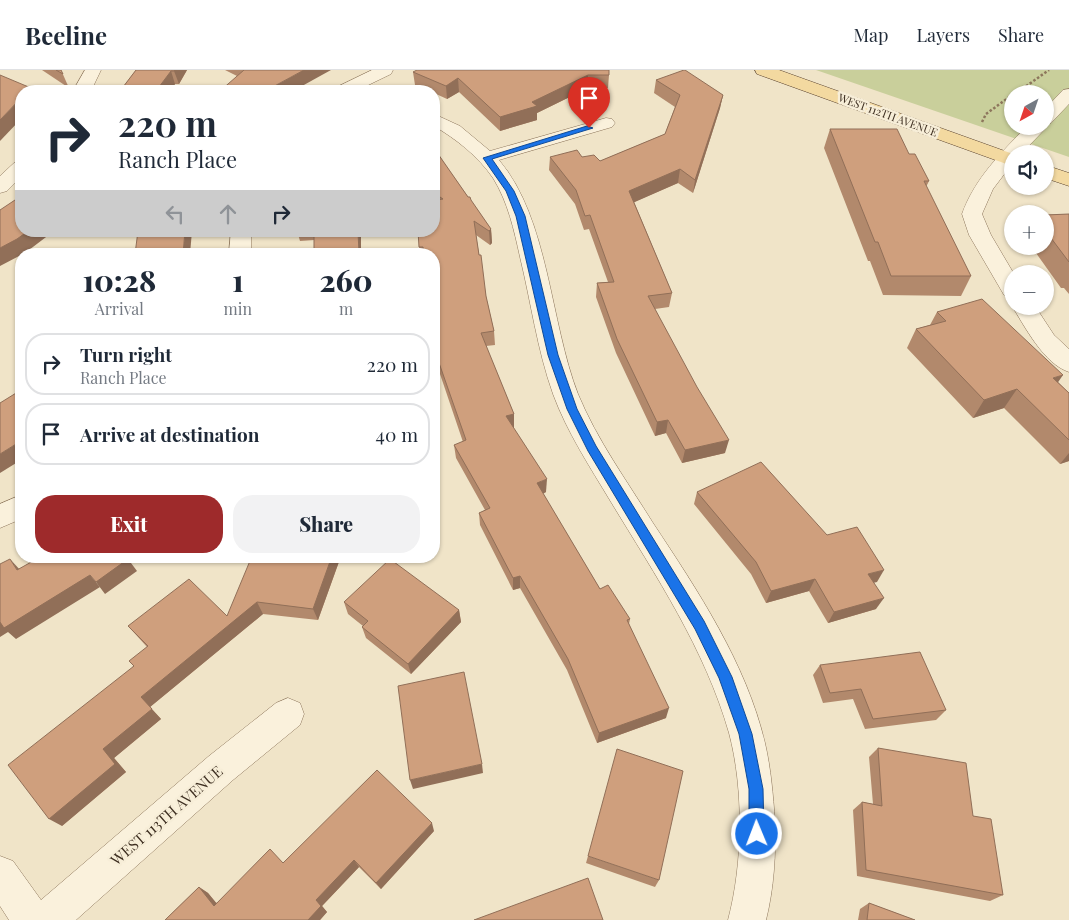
<!DOCTYPE html>
<meta charset="utf-8">
<style>
:root{--surface:#fff;--page:#f2f2f3;--text:#1f2937;--muted:#747a83;--line:#e0e1e3;--accent:#9e2a2b}
body{margin:0;font-family:"Playfair Display",serif;background:var(--page);color:var(--text);height:100vh;display:flex;flex-direction:column;font-size:19px;white-space:nowrap}
*{box-sizing:border-box;margin:0}
p{font-size:16px;color:var(--muted)}
.icon{flex:none;width:28px;height:28px;fill:none;stroke:currentColor;stroke-width:2;stroke-linecap:round;stroke-linejoin:round}
.map{position:relative;flex:1;overflow:hidden}
.sheet{position:absolute;left:15px;top:178px;width:425px;height:315px;display:flex;flex-direction:column;background:var(--surface);border-radius:20px;box-shadow:0 1px 4px #0004}
.sheet>*{flex:none}
.hud{position:absolute;left:15px;top:15px;width:425px;height:152px;border-radius:20px;box-shadow:0 1px 4px #0004;background:#fff;color:var(--text);overflow:hidden}
.needle{width:32px;rotate:220deg}
.tools{position:absolute;left:1004px;top:15px;display:grid;gap:10px}
.tools a{display:grid;place-items:center;width:50px;height:50px;border-radius:50%;background:var(--surface);box-shadow:0 1px 4px #0004;font-size:25px}
.pin{position:absolute;display:grid;place-items:center;width:42px;height:42px;color:#fff;margin:-51px -21px;border-radius:50% 50% 50% 0;rotate:-45deg;box-shadow:0 0 5px #0007}
.pin .icon{rotate:45deg}
.me{position:absolute;width:55px;margin:-28px;rotate:359deg;stroke-linejoin:round;filter:drop-shadow(0 0 4px #0008)}
.turn{display:flex;align-items:center;gap:18px;height:105px;padding:0 20px;font-size:22px}
.turn .icon{width:65px;height:65px;stroke-width:2.5}
.turn b{display:block;font-size:35px;line-height:42px}
.lanes{display:flex;align-items:center;height:48px;padding:0 20px;background:#0003;justify-content:center;gap:25px;direction:ltr}
.lanes .off{opacity:.35}
.eta{display:flex;justify-content:space-evenly;align-items:center;height:85px;text-align:center}
.eta b{font-size:30px;font-weight:800;line-height:35px}
.primary-button{display:flex;gap:10px;margin-top:auto;padding:10px 20px}
.primary-button a{flex:1;height:58px;border-radius:20px;background:var(--accent);color:#fff;font-size:20px;font-weight:800;line-height:58px;text-align:center}
.primary-button a+a{background:var(--page);color:var(--text)}
ul{padding:0;list-style:none}
li{display:flex;align-items:center;gap:15px;height:62px;margin:0 10px 8px;padding:0 10px;border:2px solid var(--line);border-radius:20px}
li div{flex:1}
li b{display:block;font-size:19px}
li em{font-style:normal}
header{display:flex;align-items:center;gap:30px;box-sizing:border-box;height:70px;padding:0 25px;background:var(--surface);border-bottom:1px solid var(--line)}
header strong{font-size:24px}
nav{display:flex;gap:28px;margin-inline-start:auto;font-size:18px}
.map>svg:first-child{display:block}
.green{fill:#c9cf9b;fill-rule:evenodd}
.lines{fill:none;stroke-linecap:round;stroke-linejoin:round}
.minor-casing{stroke:#8d765c;stroke-width:1}
.major-casing{stroke:#5b4430;stroke-width:1}
.path{stroke:#8d765c;stroke-width:2.5;stroke-dasharray:2.5 2;stroke-linecap:butt}
.minor{fill:#faf1dc;fill-rule:evenodd}
.major{fill:#f3d9a0;fill-rule:evenodd}
.wall{fill:#b2896c}
.shaded-wall{fill:#916f58}
.building{fill:#cf9f7d;stroke:#916f58}
.route{fill:#1a73e8;stroke:#114b97}
.labels{text-anchor:middle;stroke-width:5;stroke-linejoin:round;paint-order:stroke}
.far-street-label{font-size:11px;fill:#3d2e20;stroke:#f7eed8}
.near-street-label{font-size:15px;fill:#3d2e20;stroke:#f7eed8}
</style>
<header>
<strong>Beeline</strong>
<nav><a>Map</a><a>Layers</a><a>Share</a></nav>
</header>
<div class="map">
<svg width="1069" height="850" viewBox="0 0 1069 850">
<rect width="100%" height="100%" fill="#f0e4c8"/>
<path class="green" d="M816,0H1069V87ZM1012,24H1045V56H1012Z"/>
<g class="lines">
<defs>
<g id="minor">
<polygon points="85,0 101,0 91,21 73,21"/>
<polygon points="372,0 393,0 391,4 356,21 334,21 337,17"/>
<path d="M1069,19V34L1051,53L1046,54L1047,56L1044,60L1021,84H1012V94L993,119L982,144L991,165L1014,204L1012,227L1004,225L969,165L962,144C975,108 1001,83 1027,56H1045V39L1063,20Z"/>
<path d="M434,44L460,56L490,81L606,48L612,49L615,53L612,57L499,90C549,149 550,252 578,324C597,370 627,411 653,453C698,521 746,593 765,673C771,699 773,725 775,751C776,784 774,818 766,850H728C743,794 744,719 729,663C705,579 656,506 611,432C590,397 567,362 553,324C537,279 531,232 520,187C514,160 508,132 493,108C478,86 456,69 434,56Z"/>
<polygon points="21,91 21,107 7,121 0,123 0,106 14,93"/>
<polygon points="231,161 251,161 251,184 229,184"/>
<path d="M1012,235V236H1035L1054,265L1069,279V302C1044,294 1025,257 1012,236Z"/>
<polygon points="21,425 21,449 0,458 0,434"/>
<polygon points="288,628 300,633 304,644 300,655 233,710 76,850 9,850 0,836 0,786 13,791 41,830 209,686 276,633"/>
</g>
<g id="major">
<polygon points="755,0 779,0 1013,84 1012,96 757,4"/>
<polygon points="1045,95 1069,103 1069,116 1045,108"/>
</g>
</defs>
<use href="#minor" class="minor-casing"/>
<use href="#major" class="major-casing"/>
<g class="path">
<polyline points="1015,24 1049,0"/>
<polyline points="982,52 986,44 1012,25"/>
</g>
<use href="#minor" class="minor"/>
<use href="#major" class="major"/>
</g>
<g class="wall">
<polygon points="42,0 61,0 69,18"/>
<polygon points="136,0 187,0 179,14 175,14 170,21 120,21"/>
<polygon points="225,0 331,0 237,6"/>
<polygon points="413,2 609,5 608,18 588,18 537,43 537,50 500,61 459,22 447,29 434,23 434,21 429,21 415,15"/>
<polygon points="656,10 723,25 720,38 693,123 678,113 634,132 672,223 669,237 655,239 725,383 682,393 666,363 655,366 616,283 596,227 597,213 608,212 589,159 584,160 575,134 549,100 550,87 582,87 600,91 665,64 675,37 654,23"/>
<polygon points="830,59 909,84 929,111 926,117 971,206 961,226 883,225 870,191 868,191 824,78"/>
<polygon points="434,79 491,159 492,173 490,175 476,165 486,226 494,261 495,275 486,276 514,344 514,357 513,358 546,422 543,424 600,519 630,549 629,554 666,648 597,673 567,600 520,518 513,520 480,455 479,443 485,440 456,388 454,375 463,372 440,304 434,305 434,184 420,184 419,177 434,161"/>
<polygon points="1069,144 1069,224 1064,218 1061,218 1031,176 1045,176 1045,145"/>
<polygon points="297,161 361,161 314,170 300,171"/>
<polygon points="937,242 1058,312 1069,323 1069,391 1060,394 1004,338 973,348 907,278 916,259 930,255"/>
<polygon points="697,422 877,512 874,512 876,539 828,553 809,521 766,533 751,504 694,434"/>
<polygon points="341,486 318,550 263,544 150,637 161,649 114,688 126,702 62,756 133,596 147,577 128,556 227,546"/>
<polygon points="344,532 459,540 461,552 411,604 366,568 362,557 363,556 348,544"/>
<polygon points="820,595 946,640 936,650 865,659 853,629 823,633 813,605"/>
<polygon points="878,678 973,746 1003,825 990,831 857,806 853,740 862,732 873,734 869,687"/>
<polygon points="434,761 381,819 359,797 322,836 327,842 320,850 165,850 199,817 208,823 216,833 283,793"/>
<polygon points="588,786 659,810 655,817 586,793"/>
<polygon points="869,833 915,850 858,850 860,839"/>
</g>
<g class="shaded-wall">
<polygon points="175,0 187,0 179,14 174,1"/>
<polygon points="304,0 331,0 293,21 267,21 269,19"/>
<polygon points="171,1 175,14 170,21 156,21"/>
<polygon points="588,5 588,18 537,43 537,50 500,61 500,47"/>
<polygon points="458,8 459,22 447,29 446,16"/>
<polygon points="723,25 720,38 693,123 695,110"/>
<polygon points="21,28 21,49 0,71 0,50"/>
<polygon points="680,99 678,113 628,135 629,121"/>
<polygon points="491,159 492,173 490,175 489,161"/>
<polygon points="28,161 54,161 25,183 21,184 21,185 0,196 0,178"/>
<polygon points="185,161 192,161 190,184 183,184"/>
<polygon points="358,161 361,161 361,184 359,184"/>
<polygon points="1063,305 1050,324 1053,308"/>
<polygon points="1017,319 1004,338 973,348 984,330"/>
<polygon points="514,344 514,357 506,359 506,346"/>
<polygon points="668,350 666,363 655,366 657,352"/>
<polygon points="729,370 725,383 682,393 685,380"/>
<polygon points="21,371 21,390 0,403 0,384"/>
<polygon points="1069,383 1069,391 1060,394"/>
<polygon points="547,409 546,422 537,426 537,413"/>
<polygon points="125,486 141,486 131,493 137,501 105,524 96,512"/>
<polygon points="332,486 341,486 318,550 313,539"/>
<polygon points="10,489 21,501 17,500"/>
<polygon points="884,500 877,512 861,516 868,504"/>
<polygon points="90,505 100,517 16,569 8,562 0,567 0,551"/>
<polygon points="520,506 520,518 513,520 513,508"/>
<polygon points="815,509 809,521 766,533 771,521"/>
<polygon points="884,528 876,539 828,553 834,542"/>
<polygon points="257,532 263,544 150,637 161,649 114,688 126,702 62,756 49,749 141,627"/>
<polygon points="459,540 461,552 411,604 408,594"/>
<polygon points="669,638 666,648 597,673 599,663"/>
<polygon points="482,694 483,703 413,719 410,710"/>
<polygon points="432,753 434,761 381,819 376,813"/>
<polygon points="354,790 359,797 322,836 327,842 320,850 308,850 316,830"/>
<polygon points="199,817 208,823 223,841 214,836"/>
</g>
<g class="building">
<polygon points="56,0 61,0 63,4"/>
<polygon points="136,0 175,0 174,1 171,1 156,21 120,21"/>
<polygon points="244,0 304,0 269,19 267,21 220,21"/>
<polygon points="417,0 609,0 609,5 588,5 532,32 537,36 500,47 458,8 446,16 413,2"/>
<polygon points="684,0 685,0 723,25 695,110 680,99 629,121 672,223 648,226 697,317 729,370 685,380 668,350 657,352 617,269 597,213 614,212 590,145 585,146 576,120 550,87 577,80 582,87 594,85 600,91 665,64 680,25 656,10"/>
<polygon points="0,5 31,18 28,21 21,21 21,28 0,50"/>
<polygon points="830,59 897,59 909,84 915,84 929,111 924,111 971,206 891,206 878,172 875,172"/>
<polygon points="434,79 436,81 468,127 470,127 471,130 491,159 489,161 474,151 479,185 481,185 486,226 494,261 481,263 514,344 506,346 547,409 537,413 600,519 608,515 630,549 627,550 669,638 599,663 568,589 520,506 513,508 479,443 490,438 454,375 466,370 438,290 434,291 434,184 424,184 423,177 419,177 418,161 434,161 434,130 443,129 434,123"/>
<polygon points="18,128 21,129 21,161 28,161 17,169 0,178 0,140"/>
<polygon points="1069,144 1069,192 1045,160 1045,145"/>
<polygon points="138,161 185,161 183,184 135,184"/>
<polygon points="314,161 358,161 359,184 314,184"/>
<polygon points="982,229 1063,305 1053,308 1069,323 1069,370 1017,319 984,330 916,259 946,251 937,242"/>
<polygon points="21,320 21,371 0,384 0,333"/>
<polygon points="761,392 827,465 857,457 884,500 868,504 884,528 834,542 815,509 771,521 756,492 697,422"/>
<polygon points="42,486 126,486 128,489 96,512 90,505 4,558 0,552 0,494 10,489 17,500"/>
<polygon points="252,486 332,486 313,539 257,532 141,627 152,639 103,679 115,694 49,749 8,695 134,596 129,591 148,576 128,556 189,509 227,546"/>
<polygon points="390,489 459,540 408,594 362,557 368,551 344,532"/>
<polygon points="920,582 946,640 873,649 861,619 830,623 820,595"/>
<polygon points="464,602 482,694 410,710 398,616"/>
<polygon points="878,678 966,693 973,746 991,749 1003,825 866,800 862,732 882,736"/>
<polygon points="617,679 683,701 659,810 588,786"/>
<polygon points="377,700 432,753 376,813 354,790 316,830 321,836 308,850 165,850 199,817 214,836 270,779 283,793"/>
<polygon points="588,808 603,850 474,850"/>
<polygon points="869,833 915,850 867,850"/>
</g>
<polygon class="route" points="587,56 593,58 492,89 514,121 525,146 558,285 577,339 596,376 704,551 732,607 752,664 763,719 764,764 762,770 757,772 751,770 749,764 749,719 739,664 719,608 695,559 588,381 567,339 548,285 516,146 506,121 483,88"/>
<g class="labels">
<g class="far-street-label">
<text transform="translate(888 45) rotate(20)" y="4">WEST 112TH AVENUE</text>
</g>
<g class="near-street-label">
<text transform="translate(167 746) rotate(-41)" y="5">WEST 113TH AVENUE</text>
</g>
</g>
</svg>
<div class="tools">
<a><svg class="needle" viewBox="-14 -14 28 28"><path d="M0-13l5 13h-10z" fill="#e53935"/><path d="M0 13l5-13h-10z" fill="#747a83"/></svg></a>
<a><svg class="icon" aria-label="sound" viewBox="0 0 24 24"><path d="M4 9h4l5-4v14l-5-4H4zM17 9q2 3 0 6"/></svg></a>
<a>+</a>
<a>−</a>
</div>
<div class="pin" style="left:589px;top:58px;background:#d93025"><svg class="icon" aria-label="arrive" viewBox="0 0 24 24"><path d="M6 21V4h12l-3 4 3 4H6"/></svg></div>
<svg class="me" style="left:757px;top:764px" viewBox="-20 -20 40 40"><circle r="17" fill="#1a73e8" stroke="#fff" stroke-width="3"/><path d="M0-11L8 9 0 5-8 9z" fill="#fff"/></svg>
<div class="hud">
<div class="turn"><svg class="icon" aria-label="right" viewBox="0 0 24 24"><path d="M7 20v-9h11M14 6l5 5-5 5"/></svg><div><b>220 m</b>Ranch Place</div></div>
<div class="lanes"><svg class="icon off" aria-label="left" viewBox="0 0 24 24"><path d="M17 20v-9H6M10 6l-5 5 5 5"/></svg><svg class="icon off" aria-label="ahead" viewBox="0 0 24 24"><path d="M12 20V5M6 11l6-6 6 6"/></svg><svg class="icon" aria-label="right" viewBox="0 0 24 24"><path d="M7 20v-9h11M14 6l5 5-5 5"/></svg></div>
</div>
<section class="sheet">
<div class="eta">
<div><b>10:28</b><p>Arrival</p></div>
<div><b>1</b><p>min</p></div>
<div><b>260</b><p>m</p></div>
</div>
<ul>
<li><svg class="icon" aria-label="right" viewBox="0 0 24 24"><path d="M7 20v-9h11M14 6l5 5-5 5"/></svg><div><b>Turn right</b><p>Ranch Place</p></div><em>220 m</em></li>
<li><svg class="icon" aria-label="arrive" viewBox="0 0 24 24"><path d="M6 21V4h12l-3 4 3 4H6"/></svg><div><b>Arrive at destination</b></div><em>40 m</em></li>
</ul>
<div class="primary-button"><a>Exit</a><a>Share</a></div>
</section>
</div>
